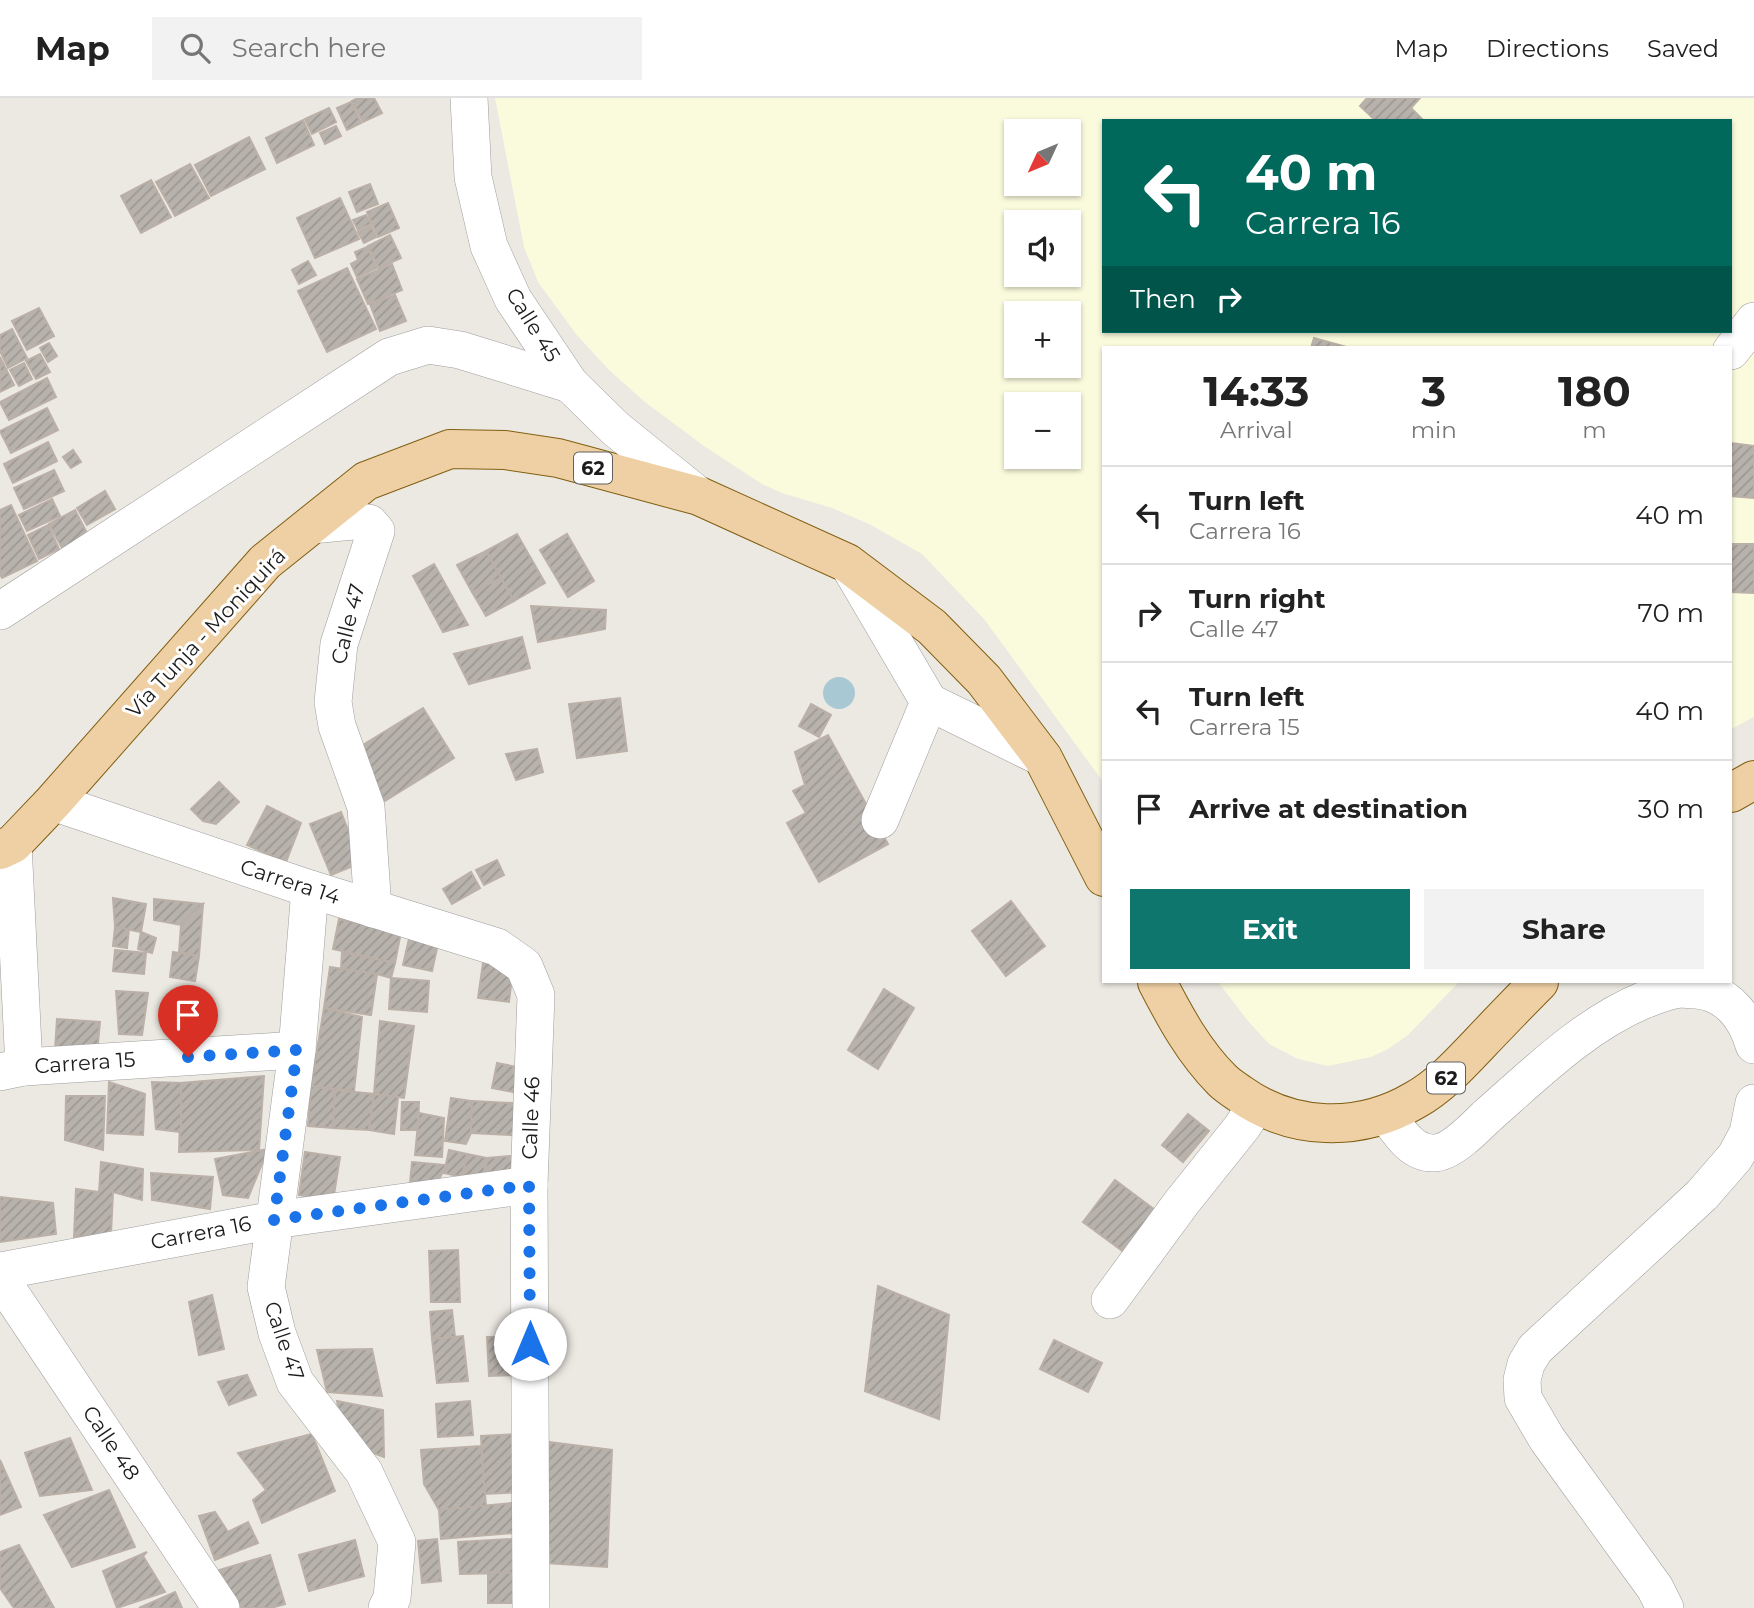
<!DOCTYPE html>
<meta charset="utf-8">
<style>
:root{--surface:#fff;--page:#f2f2f2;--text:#222;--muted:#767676;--line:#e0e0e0;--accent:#0f766e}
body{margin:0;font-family:Montserrat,sans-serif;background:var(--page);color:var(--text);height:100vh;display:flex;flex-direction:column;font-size:26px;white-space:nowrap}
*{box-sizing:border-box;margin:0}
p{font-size:23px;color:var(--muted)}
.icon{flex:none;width:38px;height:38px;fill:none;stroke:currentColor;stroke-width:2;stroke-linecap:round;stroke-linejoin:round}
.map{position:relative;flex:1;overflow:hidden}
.details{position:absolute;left:1102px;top:248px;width:630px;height:637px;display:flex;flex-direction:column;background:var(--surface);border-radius:0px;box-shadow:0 2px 5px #0004}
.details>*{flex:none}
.hud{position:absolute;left:1102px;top:21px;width:630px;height:214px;border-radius:0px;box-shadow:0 2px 5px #0004;background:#00695c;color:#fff;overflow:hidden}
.needle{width:46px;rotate:226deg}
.fabs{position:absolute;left:1004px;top:21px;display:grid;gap:14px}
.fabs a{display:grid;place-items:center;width:77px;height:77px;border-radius:0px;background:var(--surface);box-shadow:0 2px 5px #0004;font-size:35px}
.pin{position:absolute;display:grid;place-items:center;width:60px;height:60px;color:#fff;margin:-72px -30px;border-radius:50% 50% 50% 0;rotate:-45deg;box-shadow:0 0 7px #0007}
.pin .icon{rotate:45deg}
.me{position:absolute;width:77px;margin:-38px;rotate:0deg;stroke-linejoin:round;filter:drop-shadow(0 0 5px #0008)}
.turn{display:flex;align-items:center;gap:24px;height:147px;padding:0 28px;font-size:32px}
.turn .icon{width:91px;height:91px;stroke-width:2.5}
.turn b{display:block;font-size:49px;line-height:60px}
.then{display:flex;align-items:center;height:66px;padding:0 28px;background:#0003;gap:14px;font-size:26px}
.eta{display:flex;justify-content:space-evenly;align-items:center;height:119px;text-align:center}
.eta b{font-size:42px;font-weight:700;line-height:49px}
.cta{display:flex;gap:14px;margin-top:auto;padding:14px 28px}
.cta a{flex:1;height:80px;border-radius:0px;background:var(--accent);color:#fff;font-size:28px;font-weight:700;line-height:80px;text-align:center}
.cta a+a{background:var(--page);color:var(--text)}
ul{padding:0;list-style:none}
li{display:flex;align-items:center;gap:21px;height:98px;padding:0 28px;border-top:2px solid var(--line)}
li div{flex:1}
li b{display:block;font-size:26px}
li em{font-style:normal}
header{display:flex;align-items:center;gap:42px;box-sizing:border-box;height:98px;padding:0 35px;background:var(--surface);border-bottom:2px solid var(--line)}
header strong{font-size:33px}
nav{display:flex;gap:38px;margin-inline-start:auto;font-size:24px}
.search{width:490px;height:63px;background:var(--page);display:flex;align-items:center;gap:18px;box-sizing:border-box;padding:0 24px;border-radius:0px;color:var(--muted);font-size:26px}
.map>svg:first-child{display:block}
.education{fill:#fafadd;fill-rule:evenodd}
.water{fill:#a8c9d4}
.building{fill:url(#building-hatch);stroke:#bbb0a7;stroke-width:2}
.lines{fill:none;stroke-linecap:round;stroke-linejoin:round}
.minor-casing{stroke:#9d9d9d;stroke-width:38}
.major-casing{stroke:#815f12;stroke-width:40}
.minor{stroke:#fff;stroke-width:37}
.major{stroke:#efd0a4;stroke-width:38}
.route{stroke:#1a73e8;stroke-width:12;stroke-dasharray:0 21.6}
.labels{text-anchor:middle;stroke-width:6;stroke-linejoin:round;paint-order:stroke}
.shield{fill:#fff;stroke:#606060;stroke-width:2}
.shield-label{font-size:19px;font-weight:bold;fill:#1c1c1c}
.street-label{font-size:21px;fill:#1c1c1c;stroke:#fff}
</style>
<header>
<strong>Map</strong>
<div class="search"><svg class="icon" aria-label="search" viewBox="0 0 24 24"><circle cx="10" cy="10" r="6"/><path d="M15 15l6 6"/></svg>Search here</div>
<nav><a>Map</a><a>Directions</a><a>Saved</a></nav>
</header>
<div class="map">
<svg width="1754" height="1510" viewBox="0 0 1754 1510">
<defs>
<pattern id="building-hatch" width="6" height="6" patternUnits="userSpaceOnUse" patternTransform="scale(1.75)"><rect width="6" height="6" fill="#b8b2ac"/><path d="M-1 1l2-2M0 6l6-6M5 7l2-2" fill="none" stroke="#9e9893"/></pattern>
</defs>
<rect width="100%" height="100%" fill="#ece9e2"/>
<g class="education">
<path d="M495,0H1754V619L1731,631V250H1104V685L984,521L922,456L871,427L832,410L782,395L762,386L704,348L645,304L609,272L576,236L538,184L524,149ZM1104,23H1731V233H1104ZM1017,33H1069V86H1017ZM1017,124H1069V177H1017ZM1017,215H1069V268H1017ZM1017,306H1069V359H1017Z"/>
<polygon points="1218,884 1459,884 1408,937 1388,951 1371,959 1328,968 1298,961 1269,946 1248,923"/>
</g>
<circle class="water" cx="839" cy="595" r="16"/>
<g class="building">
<polygon points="358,0 374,0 382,15 363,24 352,3"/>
<polygon points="1367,0 1420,0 1411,10 1424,23 1376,23 1360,8"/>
<polygon points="351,4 361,25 347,32 337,10"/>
<polygon points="329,10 336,24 312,36 305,21"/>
<polygon points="303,22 314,47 277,65 266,40"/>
<polygon points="336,28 341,38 325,46 320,35"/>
<polygon points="249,39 265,71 211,98 195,67"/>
<polygon points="190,66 209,100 175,118 156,84"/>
<polygon points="151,82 171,119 141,135 121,98"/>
<polygon points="370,86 378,106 357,114 349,94"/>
<polygon points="340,100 359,141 315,160 297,120"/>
<polygon points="388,105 399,130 378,139 367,114"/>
<polygon points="366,117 371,126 358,132 353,122"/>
<polygon points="371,128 376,139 364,145 358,134"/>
<polygon points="390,137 401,160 379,170 368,148"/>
<polygon points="367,149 377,170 357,179 351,166 358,162 355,154"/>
<polygon points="308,163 316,177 299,186 292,172"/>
<polygon points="392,166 402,192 368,206 357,181"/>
<polygon points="347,170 376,231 327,254 298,193"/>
<polygon points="395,197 406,223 380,233 370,206"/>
<polygon points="39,210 54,238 27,252 12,223"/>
<polygon points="12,231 27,260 8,270 0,253 0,237"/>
<polygon points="1314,240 1350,250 1311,250"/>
<polygon points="49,245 57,258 48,264 40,250"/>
<polygon points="40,256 50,274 36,281 26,263"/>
<polygon points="0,259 14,287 0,294"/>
<polygon points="24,265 32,281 19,288 10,272"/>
<polygon points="47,280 56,299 9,322 0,304"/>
<polygon points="47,310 58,332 11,355 0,333"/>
<polygon points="48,344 57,363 13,385 4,366"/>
<polygon points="1731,345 1754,348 1754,400 1731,398"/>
<polygon points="73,352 81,364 71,370 63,359"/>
<polygon points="54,372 64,393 24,411 14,390"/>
<polygon points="105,393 115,411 87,427 77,410"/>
<polygon points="52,401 60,418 27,433 19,417"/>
<polygon points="11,407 37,463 2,480 0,476 0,412"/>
<polygon points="75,412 88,437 62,450 49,426"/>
<polygon points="48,427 59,451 39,461 28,437"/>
<polygon points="517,436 545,485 514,503 486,453"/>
<polygon points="567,436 594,483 568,499 540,452"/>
<polygon points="1731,446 1754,446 1754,495 1731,494"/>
<polygon points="486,453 501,480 472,494 457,467"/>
<polygon points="434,466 468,527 443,534 413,478"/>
<polygon points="501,480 514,503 486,518 472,494"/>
<polygon points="531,508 606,512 605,531 538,544"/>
<polygon points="522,539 530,570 469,586 454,556"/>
<polygon points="620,600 627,653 577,660 569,606"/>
<polygon points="811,606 831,617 819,639 799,628"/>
<polygon points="423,610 454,660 385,703 353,653"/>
<polygon points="828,637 888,746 819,784 787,725 806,715 793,693 805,687 795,654"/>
<polygon points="537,651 543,674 516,682 506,656"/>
<polygon points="219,684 239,704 216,726 203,723 191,711"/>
<polygon points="267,708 301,725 286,764 247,747"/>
<polygon points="341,714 361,765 331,777 310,726"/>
<polygon points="497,762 504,777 484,787 476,772"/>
<polygon points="471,774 480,790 452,806 443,791"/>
<polygon points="113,800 146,806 141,834 115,829"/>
<polygon points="154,801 203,806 181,827 154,822"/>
<polygon points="1011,803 1045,848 1006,878 972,833"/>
<polygon points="203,806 199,858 179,854 181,827"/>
<polygon points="339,821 401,834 395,865 333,851"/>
<polygon points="115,829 129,831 127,850 113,848"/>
<polygon points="411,832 440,837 432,873 403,867"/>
<polygon points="141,834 156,840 152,855 138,851"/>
<polygon points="115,852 146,855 144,876 113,873"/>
<polygon points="173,854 199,858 195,883 170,879"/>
<polygon points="342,854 395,865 391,880 377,876 341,871"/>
<polygon points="484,858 514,863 509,904 478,900"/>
<polygon points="330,869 377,876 371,917 324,910"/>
<polygon points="391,880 429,883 427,914 389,911"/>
<polygon points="884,891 914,910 878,971 848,952"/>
<polygon points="116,893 148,895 142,937 119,936"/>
<polygon points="324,910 362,919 354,993 311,988"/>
<polygon points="57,921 100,924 97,955 55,951"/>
<polygon points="380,923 414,928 404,1000 374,996"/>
<polygon points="497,965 527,971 523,996 492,990"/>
<polygon points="264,978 259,1052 179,1054 181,985"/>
<polygon points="109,984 145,996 143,1037 107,1035"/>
<polygon points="152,984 181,985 181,1034 156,1031"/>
<polygon points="311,988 335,992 333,1030 308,1028"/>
<polygon points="335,992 374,996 369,1032 333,1030"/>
<polygon points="374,996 398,999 394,1036 369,1032"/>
<polygon points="66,998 105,998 103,1052 65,1042"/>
<polygon points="451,1000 472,1003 471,1035 466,1046 445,1043"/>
<polygon points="472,1003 531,1006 530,1038 471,1035"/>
<polygon points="402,1004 419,1004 418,1032 401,1032"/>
<polygon points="419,1015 444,1020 442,1059 415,1057"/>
<polygon points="1188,1016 1209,1033 1183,1064 1162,1047"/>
<polygon points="268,1051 248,1100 223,1097 215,1061"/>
<polygon points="449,1052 467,1056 462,1079 444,1075"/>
<polygon points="305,1054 340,1059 333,1103 299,1097"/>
<polygon points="467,1056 487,1060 481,1086 462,1082"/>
<polygon points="521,1057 515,1077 485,1079 487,1060"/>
<polygon points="101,1064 143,1071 142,1102 113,1094 111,1136 74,1139 76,1091 99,1094"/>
<polygon points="412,1064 446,1067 436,1088 410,1085"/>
<polygon points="151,1075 213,1079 210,1111 152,1102"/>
<polygon points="1115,1082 1159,1115 1128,1157 1083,1124"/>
<polygon points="0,1099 53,1105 56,1136 0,1144"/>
<polygon points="458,1152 460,1204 431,1204 429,1153"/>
<polygon points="878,1188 949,1217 939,1321 865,1293"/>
<polygon points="212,1197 224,1251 199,1257 189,1204"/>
<polygon points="452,1212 455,1239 432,1241 430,1214"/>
<polygon points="463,1238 468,1283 437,1285 432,1241"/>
<polygon points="487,1239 518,1239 520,1277 489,1278"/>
<polygon points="1054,1242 1102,1265 1088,1294 1040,1271"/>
<polygon points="372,1251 382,1298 327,1294 317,1252"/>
<polygon points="247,1277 256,1297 229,1307 218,1284"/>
<polygon points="337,1303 383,1312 384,1359 344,1344"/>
<polygon points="470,1303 473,1337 438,1339 436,1306"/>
<polygon points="312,1336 335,1393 262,1425 253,1402 266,1392 238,1355"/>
<polygon points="518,1336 522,1394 484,1396 481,1338"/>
<polygon points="70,1340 92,1392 40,1398 25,1355"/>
<polygon points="549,1344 612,1352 607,1469 546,1465"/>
<polygon points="481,1348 486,1408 439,1412 424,1386 421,1352"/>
<polygon points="0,1362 21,1409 0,1417"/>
<polygon points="109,1392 135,1449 72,1469 44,1417"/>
<polygon points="522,1404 525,1434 441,1441 439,1412"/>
<polygon points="215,1414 228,1434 248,1424 258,1445 215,1462 199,1418"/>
<polygon points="437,1441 441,1483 422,1485 418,1443"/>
<polygon points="512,1441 513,1475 460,1476 458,1444"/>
<polygon points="355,1442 364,1478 309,1493 299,1457"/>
<polygon points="19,1447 54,1510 14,1510 0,1490 0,1454"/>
<polygon points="147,1454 143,1458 165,1494 117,1510 103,1473"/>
<polygon points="270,1457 285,1506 271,1510 240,1510 219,1472"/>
<polygon points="488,1474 513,1475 513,1505 488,1505"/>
<polygon points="175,1494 182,1510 139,1510"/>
</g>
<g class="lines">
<defs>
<g id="minor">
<polyline points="469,0 473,79 489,148 513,201 570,286 616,331 699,398"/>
<polyline points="1731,253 1754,223"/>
<polyline points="311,427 353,423 369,425 376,433 339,546 333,604 337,628 366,709 373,811"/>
<polyline points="848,466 929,604 880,722"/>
<polyline points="0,513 389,259 428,247 460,252 570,286"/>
<polyline points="929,604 1043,660"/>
<polyline points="53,704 310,791 497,849 524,868 536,897 529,1087 531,1510"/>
<polyline points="13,746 24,969"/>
<polyline points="310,791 297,952 266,1189 277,1235 295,1284 364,1374 397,1444 392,1500 387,1510"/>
<polyline points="0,974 24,969 297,952"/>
<path d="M1386,1016C1398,1032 1411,1056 1434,1055C1450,1055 1475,1030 1486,1019C1535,976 1584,927 1644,902C1655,898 1668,892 1680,891C1685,891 1691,892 1696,892C1727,894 1746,919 1754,947"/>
<polyline points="0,1173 274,1122 529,1087"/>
<polyline points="0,1180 221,1510"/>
<polyline points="1110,1202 1182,1104 1242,1029 1256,1007"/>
<polyline points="1665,1510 1655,1490 1547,1341 1523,1300 1522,1282 1526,1266 1535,1251 1702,1097 1735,1059 1748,1035 1754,1005"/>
</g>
<g id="major">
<polyline points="1731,695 1754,682"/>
<polyline points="0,752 13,746 53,704 265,464 366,383 450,351 505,352 558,360 699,398 847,465 932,529 984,582 1043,660 1104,779"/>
<path d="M1157,884C1175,919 1194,954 1222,982C1227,987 1233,991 1239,995C1292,1033 1359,1035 1415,1002C1440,988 1460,966 1479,946C1499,925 1519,904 1539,884"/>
</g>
</defs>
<use href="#minor" class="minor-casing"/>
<use href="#major" class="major-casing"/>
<use href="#minor" class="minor"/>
<use href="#major" class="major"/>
</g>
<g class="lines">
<polyline class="route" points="188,959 297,952 274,1122 529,1087 530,1246"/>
</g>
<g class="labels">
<g class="shield">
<rect x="574" y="354.5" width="38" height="31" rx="5"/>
<rect x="1427" y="964.5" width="38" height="31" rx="5"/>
</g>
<g class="shield-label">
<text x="593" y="377">62</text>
<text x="1446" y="987">62</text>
</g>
<g class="street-label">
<text transform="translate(533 227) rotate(58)" y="7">Calle 45</text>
<text transform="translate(348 526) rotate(-76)" y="7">Calle 47</text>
<text transform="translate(206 535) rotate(-47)" y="7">Vía Tunja - Moniquirá</text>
<text transform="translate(290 784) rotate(18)" y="7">Carrera 14</text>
<text transform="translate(85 965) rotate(-4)" y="7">Carrera 15</text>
<text transform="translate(531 1020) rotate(-88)" y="7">Calle 46</text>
<text transform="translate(201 1135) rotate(-11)" y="7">Carrera 16</text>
<text transform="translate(284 1243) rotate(71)" y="7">Calle 47</text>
<text transform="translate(111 1345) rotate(56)" y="7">Calle 48</text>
</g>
</g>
</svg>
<div class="fabs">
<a><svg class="needle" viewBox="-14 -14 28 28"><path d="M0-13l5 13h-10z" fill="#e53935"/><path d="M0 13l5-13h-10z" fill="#767676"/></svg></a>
<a><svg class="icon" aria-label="sound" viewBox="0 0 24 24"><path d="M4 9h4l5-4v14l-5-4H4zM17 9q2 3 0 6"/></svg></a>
<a>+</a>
<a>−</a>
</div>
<div class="pin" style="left:188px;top:959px;background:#d93025"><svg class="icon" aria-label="arrive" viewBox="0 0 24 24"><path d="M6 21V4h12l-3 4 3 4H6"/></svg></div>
<svg class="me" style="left:530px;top:1246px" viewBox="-20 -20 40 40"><circle r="19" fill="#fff"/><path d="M0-13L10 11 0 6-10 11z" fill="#1a73e8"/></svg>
<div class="hud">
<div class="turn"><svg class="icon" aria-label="left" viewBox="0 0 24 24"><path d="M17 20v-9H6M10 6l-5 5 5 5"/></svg><div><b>40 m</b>Carrera 16</div></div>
<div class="then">Then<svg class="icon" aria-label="right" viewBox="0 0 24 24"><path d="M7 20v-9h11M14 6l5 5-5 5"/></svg></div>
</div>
<section class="details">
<div class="eta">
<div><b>14:33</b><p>Arrival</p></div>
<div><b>3</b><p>min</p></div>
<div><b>180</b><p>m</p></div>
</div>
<ul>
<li><svg class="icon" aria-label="left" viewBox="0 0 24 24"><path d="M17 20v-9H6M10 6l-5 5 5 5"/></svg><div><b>Turn left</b><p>Carrera 16</p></div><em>40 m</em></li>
<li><svg class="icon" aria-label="right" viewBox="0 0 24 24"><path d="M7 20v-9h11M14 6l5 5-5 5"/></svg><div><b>Turn right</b><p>Calle 47</p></div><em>70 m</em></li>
<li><svg class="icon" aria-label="left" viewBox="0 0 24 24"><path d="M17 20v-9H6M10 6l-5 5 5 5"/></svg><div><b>Turn left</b><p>Carrera 15</p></div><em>40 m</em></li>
<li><svg class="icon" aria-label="arrive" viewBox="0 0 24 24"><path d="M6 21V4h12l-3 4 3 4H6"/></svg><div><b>Arrive at destination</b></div><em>30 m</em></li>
</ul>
<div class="cta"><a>Exit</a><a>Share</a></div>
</section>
</div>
